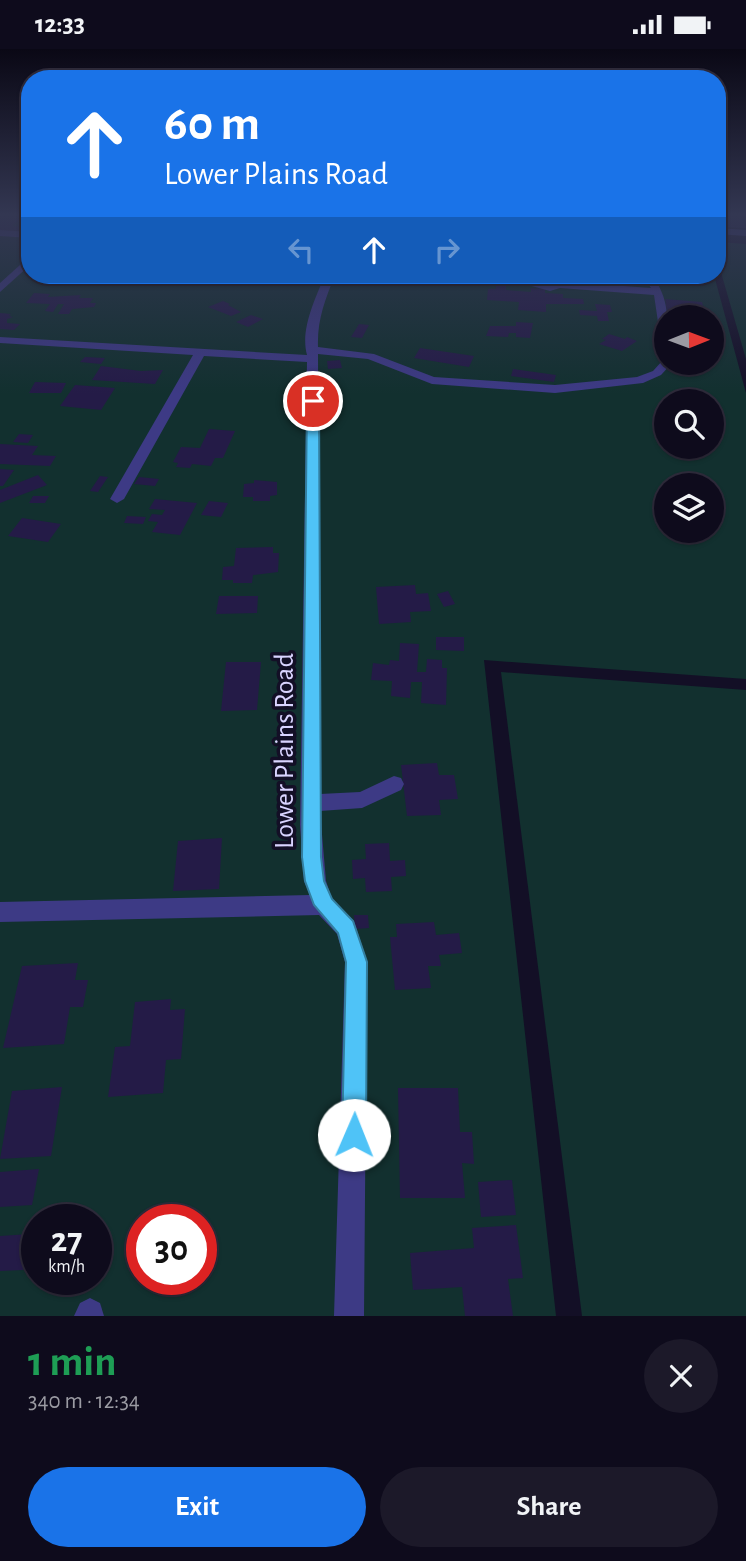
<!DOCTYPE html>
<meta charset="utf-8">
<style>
:root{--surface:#0e0b1c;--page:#1c1929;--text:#f1f3f6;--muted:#9b9ba3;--line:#2e2b3b;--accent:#1a73e8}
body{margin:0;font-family:"Alegreya Sans",sans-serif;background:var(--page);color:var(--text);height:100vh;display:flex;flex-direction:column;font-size:26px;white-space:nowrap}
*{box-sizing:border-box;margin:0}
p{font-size:23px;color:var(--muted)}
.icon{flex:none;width:38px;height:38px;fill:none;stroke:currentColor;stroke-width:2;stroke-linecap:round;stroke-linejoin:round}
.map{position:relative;height:1267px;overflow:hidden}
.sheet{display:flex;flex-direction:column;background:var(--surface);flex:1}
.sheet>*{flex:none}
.top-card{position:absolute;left:21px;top:21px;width:705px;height:214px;border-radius:28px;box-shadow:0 2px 5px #0004,0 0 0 2px var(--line);background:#1a73e8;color:#fff;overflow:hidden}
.needle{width:46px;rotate:89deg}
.fabs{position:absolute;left:654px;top:256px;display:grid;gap:14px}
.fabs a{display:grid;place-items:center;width:70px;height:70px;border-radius:50%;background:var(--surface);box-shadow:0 2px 5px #0004,0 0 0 2px var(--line);font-size:35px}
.speed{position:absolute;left:21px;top:1155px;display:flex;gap:14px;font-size:35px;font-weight:700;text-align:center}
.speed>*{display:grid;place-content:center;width:91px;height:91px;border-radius:50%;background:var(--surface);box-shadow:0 2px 5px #0004,0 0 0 2px var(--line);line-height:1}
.speed small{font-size:18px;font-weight:400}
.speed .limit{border:10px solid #d22;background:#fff;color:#111}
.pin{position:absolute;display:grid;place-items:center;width:60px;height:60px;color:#fff;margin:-30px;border:4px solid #fff;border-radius:50%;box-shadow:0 2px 7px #0007}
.me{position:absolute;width:77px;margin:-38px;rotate:1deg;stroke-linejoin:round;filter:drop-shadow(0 0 5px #0008)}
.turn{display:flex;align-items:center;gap:24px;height:147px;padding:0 28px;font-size:32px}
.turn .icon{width:91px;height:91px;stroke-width:2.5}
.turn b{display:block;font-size:49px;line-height:60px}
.lanes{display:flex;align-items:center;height:66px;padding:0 28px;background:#0003;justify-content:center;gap:35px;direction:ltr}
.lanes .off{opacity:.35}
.round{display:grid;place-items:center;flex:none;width:74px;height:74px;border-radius:37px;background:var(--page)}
.summary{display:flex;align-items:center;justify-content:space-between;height:119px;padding:0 28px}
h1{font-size:42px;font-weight:600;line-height:52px;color:#1e9e55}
.primary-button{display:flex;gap:14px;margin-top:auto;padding:14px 28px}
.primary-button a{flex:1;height:80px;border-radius:42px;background:var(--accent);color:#fff;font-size:28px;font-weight:600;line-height:80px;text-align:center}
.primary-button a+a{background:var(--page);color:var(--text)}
.status{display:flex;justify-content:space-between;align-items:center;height:49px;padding:0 35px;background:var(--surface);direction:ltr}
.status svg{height:19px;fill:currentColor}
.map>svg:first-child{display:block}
.green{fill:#12302f;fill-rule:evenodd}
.building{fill:#241b47}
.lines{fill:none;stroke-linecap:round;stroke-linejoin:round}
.minor{fill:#3d3a85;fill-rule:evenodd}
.route{fill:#4fc3f7;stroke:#337fa1;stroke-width:2}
.labels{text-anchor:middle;stroke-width:7;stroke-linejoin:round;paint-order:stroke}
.street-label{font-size:28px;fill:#d9d4ff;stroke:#130f26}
</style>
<div class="status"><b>12:33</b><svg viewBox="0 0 49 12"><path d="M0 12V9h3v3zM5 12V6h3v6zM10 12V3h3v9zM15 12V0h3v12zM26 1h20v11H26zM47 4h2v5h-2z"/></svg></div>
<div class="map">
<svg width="746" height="1267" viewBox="0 0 746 1267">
<rect width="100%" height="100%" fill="#130f26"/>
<g class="green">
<path d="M0,167H30V226H714L746,344V630L484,611L556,1267H0ZM667,268H712V313H667ZM667,352H712V397H667ZM667,436H712V481H667ZM37,1171H96V1230H37ZM142,1171H201V1230H142Z"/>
<polygon points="718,193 746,195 746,310 718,213"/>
<polygon points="501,623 746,641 746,1267 582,1267"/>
</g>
<g class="building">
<polygon points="0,167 23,167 12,177 26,178 30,174 30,185 0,182"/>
<polygon points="718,167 741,167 746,179 718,178"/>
<polygon points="597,226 623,226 631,240 598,238"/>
<polygon points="496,236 506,237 506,241 531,243 531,239 545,240 545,244 563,245 563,249 583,250 584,255 546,255 546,263 518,261 519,253 487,251 488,240 496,240"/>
<polygon points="34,244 50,245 48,248 81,246 79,249 93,249 90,254 96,254 94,258 72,260 69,265 58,265 64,255 58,255 53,263 45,262 50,255 26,254"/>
<polygon points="665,250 702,253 704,260 683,259 684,266 667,264"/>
<polygon points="223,252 230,255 228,256 241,263 231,267 208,258"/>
<polygon points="595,255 610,256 612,263 607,263 609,272 598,272 597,267 580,266 579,261 597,262"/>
<polygon points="0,264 11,265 9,267 13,268 7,270 7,274 20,275 14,281 0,280"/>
<polygon points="251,266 263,270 248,278 236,273"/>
<polygon points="516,273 533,274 530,289 516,288 516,284 509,284 508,288 486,287 490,277 516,277"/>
<polygon points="359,275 369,276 362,289 351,288"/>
<polygon points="609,285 625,290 627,288 637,292 622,302 599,295 606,291 602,290"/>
<polygon points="420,299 474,307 469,318 414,309"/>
<polygon points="85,308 105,309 101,315 80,313"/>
<polygon points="340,311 342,319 328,320 327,312"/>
<polygon points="101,317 141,322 163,321 155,335 92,331"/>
<polygon points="513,320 556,326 554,333 511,327"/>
<polygon points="35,333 66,334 61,344 29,344"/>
<polygon points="75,336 115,339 101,361 60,357"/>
<polygon points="209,380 235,382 223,409 215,409 211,417 192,415 190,419 176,418 178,414 173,413 181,398 200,399"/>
<polygon points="19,385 33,386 28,394 13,393"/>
<polygon points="0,395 38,397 32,406 56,407 50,417 0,415"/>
<polygon points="0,420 14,421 3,437 0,437"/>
<polygon points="38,426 47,436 0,454 0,441"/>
<polygon points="100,427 108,428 98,443 90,442"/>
<polygon points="139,428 159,430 155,437 134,435"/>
<polygon points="254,431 277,433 277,446 270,447 270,452 253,452 253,448 243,448 244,435 254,434"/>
<polygon points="33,447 49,447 45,454 29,454"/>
<polygon points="155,450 197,454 180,486 152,483 158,473 148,472 152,465 162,466 165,461 149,460"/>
<polygon points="209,452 228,454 221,468 201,466"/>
<polygon points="127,467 146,468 143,475 124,474"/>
<polygon points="22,469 61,475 48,493 8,487"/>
<polygon points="273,498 273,504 279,504 278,523 253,526 252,534 233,534 233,531 222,531 223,518 234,517 236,499"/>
<polygon points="415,536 416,545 428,544 431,562 410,563 411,573 379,575 376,538"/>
<polygon points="448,542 455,555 444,558 437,545"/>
<polygon points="219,547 258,547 257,564 216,565"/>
<polygon points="436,588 464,588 464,602 436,601"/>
<polygon points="400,594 419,595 417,623 426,623 427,610 442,611 442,619 447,619 446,656 421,654 422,633 411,633 410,649 391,647 392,632 371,631 373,614 389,616 390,611 399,612"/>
<polygon points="226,613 261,613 257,661 221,662"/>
<polygon points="437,714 439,726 454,726 458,750 439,751 441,766 407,767 401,716"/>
<polygon points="222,789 219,840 173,842 178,792"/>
<polygon points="389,794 390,812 405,811 406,827 391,828 392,842 366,843 365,829 353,830 352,811 366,810 365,795"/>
<polygon points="354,866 368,866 369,879 355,880"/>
<polygon points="434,873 436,886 459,884 462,904 439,906 441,917 428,917 431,939 395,941 390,888 397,888 396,875"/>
<polygon points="78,914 75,931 88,931 83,958 70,958 64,995 3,999 22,917"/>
<polygon points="171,950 170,961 185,960 181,1010 166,1011 163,1044 108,1048 115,998 130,997 135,953"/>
<polygon points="62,1038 51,1107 0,1110 12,1042"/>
<polygon points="398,1039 458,1039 460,1083 472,1083 474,1115 462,1114 465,1149 400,1149"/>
<polygon points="39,1120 32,1156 0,1158 0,1123"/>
<polygon points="512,1131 516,1166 481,1168 478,1133"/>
<polygon points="516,1176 523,1229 508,1230 513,1267 465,1267 462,1238 413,1241 410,1204 474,1199 472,1179"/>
<polygon points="29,1185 23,1221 0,1222 0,1187"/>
</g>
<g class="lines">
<g class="minor">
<polygon points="718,179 746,181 746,187 718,185"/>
<polygon points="0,181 30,183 30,189 0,187"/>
<polygon points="30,207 30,216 0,243 0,234"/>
<path d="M325,226H335C325,251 317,271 318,298L374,305L434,328L555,336L637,328L653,322L663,311L673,313L661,326L643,334L555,344L432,335L368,310L318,305L320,745L360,743L394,727L401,729L404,735L401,741L362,759L320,762L326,832L332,850L354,872L367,913L364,1267H334L345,913L337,885L319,866L0,873V853L310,846L304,832L300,776L307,313L204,307L124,450L117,454L110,450L193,306L0,294V288L307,306C300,281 315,250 325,226Z"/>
<path d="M530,226H556L567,233L651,239L642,226H652C670,252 667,266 667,296L661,293L654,246L560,239L550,242L528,236ZM543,229L555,233L549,236L538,232Z"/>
<polygon points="90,1249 100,1254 104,1267 74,1267 80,1254"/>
</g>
</g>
<linearGradient id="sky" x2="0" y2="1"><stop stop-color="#0a0815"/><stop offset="0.48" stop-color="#333752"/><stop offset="1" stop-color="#333752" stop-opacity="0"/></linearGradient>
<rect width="746" height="345" fill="url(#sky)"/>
<polygon class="route" points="313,349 319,352 321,808 324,832 332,850 353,872 367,913 366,1086 362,1094 354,1098 346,1094 342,1086 346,913 338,884 314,856 305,832 302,808 307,352"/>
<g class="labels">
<g class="street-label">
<text transform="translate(283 702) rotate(-90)" y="10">Lower Plains Road</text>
</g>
</g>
</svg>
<div class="fabs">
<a><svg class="needle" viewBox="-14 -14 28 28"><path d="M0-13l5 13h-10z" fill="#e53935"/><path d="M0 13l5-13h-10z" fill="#9b9ba3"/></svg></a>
<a><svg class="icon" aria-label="search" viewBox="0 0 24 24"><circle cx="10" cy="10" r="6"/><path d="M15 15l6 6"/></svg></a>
<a><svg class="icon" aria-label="layers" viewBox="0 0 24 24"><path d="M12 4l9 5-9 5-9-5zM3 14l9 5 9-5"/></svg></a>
</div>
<div class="speed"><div>27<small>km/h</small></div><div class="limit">30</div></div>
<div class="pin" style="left:313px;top:352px;background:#d93025"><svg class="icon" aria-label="arrive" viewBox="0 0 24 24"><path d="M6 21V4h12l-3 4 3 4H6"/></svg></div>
<svg class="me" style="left:354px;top:1086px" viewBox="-20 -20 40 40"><circle r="19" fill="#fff"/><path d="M0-13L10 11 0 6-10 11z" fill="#4fc3f7"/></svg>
<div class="top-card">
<div class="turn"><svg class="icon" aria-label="ahead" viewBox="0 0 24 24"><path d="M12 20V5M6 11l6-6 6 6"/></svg><div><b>60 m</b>Lower Plains Road</div></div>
<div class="lanes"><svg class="icon off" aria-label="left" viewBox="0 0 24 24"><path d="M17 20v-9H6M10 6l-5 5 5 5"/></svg><svg class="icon" aria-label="ahead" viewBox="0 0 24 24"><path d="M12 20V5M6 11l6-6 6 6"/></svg><svg class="icon off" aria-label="right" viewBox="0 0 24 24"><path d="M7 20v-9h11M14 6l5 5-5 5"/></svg></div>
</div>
</div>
<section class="sheet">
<div class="summary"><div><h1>1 min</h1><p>340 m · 12:34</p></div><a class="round"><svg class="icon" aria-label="close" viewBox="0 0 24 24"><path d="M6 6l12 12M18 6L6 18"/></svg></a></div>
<div class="primary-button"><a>Exit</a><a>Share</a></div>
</section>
